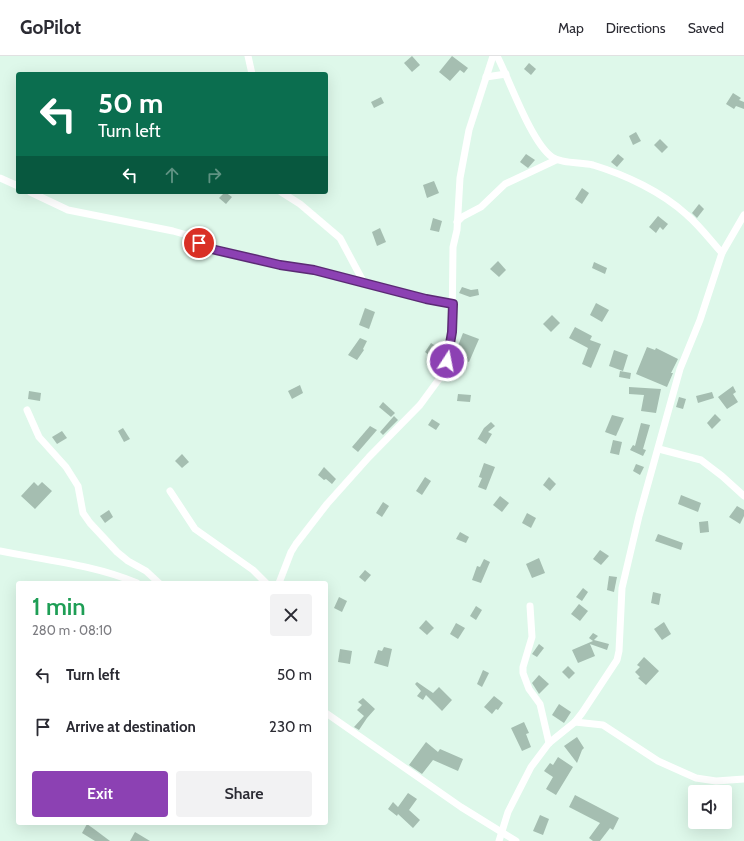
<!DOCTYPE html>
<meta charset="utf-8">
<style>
:root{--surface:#fff;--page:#f2f2f3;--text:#2b2b33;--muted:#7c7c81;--line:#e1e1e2;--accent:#8c41b3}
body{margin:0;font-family:Cabin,sans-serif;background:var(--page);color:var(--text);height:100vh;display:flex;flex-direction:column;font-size:15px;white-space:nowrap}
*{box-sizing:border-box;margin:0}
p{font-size:13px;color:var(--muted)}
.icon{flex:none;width:22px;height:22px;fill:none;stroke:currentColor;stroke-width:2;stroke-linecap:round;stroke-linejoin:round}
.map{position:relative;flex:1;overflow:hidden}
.drawer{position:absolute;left:16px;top:525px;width:312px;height:244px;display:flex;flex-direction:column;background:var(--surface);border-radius:4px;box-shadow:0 4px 16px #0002}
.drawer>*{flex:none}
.top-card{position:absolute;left:16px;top:16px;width:312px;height:122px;border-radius:4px;box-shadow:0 4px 16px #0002;background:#0b6e4f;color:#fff;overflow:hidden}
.fabs{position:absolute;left:688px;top:729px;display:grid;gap:8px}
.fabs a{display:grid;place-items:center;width:44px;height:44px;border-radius:4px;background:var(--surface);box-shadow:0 4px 16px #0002;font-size:20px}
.pin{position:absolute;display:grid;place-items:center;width:34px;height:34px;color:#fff;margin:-17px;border:2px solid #fff;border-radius:50%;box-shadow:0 1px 4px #0007}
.me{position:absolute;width:44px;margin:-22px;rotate:11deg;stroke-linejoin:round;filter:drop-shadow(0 0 3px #0008)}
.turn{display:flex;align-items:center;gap:14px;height:84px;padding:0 16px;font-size:18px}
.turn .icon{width:52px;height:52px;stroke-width:2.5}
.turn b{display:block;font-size:28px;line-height:34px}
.lanes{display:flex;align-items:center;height:38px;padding:0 16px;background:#0003;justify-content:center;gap:20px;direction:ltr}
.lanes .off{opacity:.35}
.round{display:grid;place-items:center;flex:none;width:42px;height:42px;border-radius:4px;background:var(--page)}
.overview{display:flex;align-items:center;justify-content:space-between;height:68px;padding:0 16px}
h1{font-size:24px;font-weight:600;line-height:30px;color:#1e9e55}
.action{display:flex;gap:8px;margin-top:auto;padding:8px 16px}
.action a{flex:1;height:46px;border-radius:4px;background:var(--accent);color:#fff;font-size:16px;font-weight:600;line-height:46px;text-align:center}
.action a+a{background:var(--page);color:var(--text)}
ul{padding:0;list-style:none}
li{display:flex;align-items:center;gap:12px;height:52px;padding:0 16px}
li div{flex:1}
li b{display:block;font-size:15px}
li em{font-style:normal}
header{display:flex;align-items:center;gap:24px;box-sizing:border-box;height:56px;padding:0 20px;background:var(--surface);border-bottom:1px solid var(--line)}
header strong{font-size:19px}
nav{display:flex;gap:22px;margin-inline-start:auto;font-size:14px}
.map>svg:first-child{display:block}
.building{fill:#a5beb1}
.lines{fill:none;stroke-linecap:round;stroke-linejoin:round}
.street{stroke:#fff;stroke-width:7}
.route-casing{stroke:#5b2a74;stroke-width:10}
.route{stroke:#8c41b3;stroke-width:7}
</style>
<header>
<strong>GoPilot</strong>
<nav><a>Map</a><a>Directions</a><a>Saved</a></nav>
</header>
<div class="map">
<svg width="744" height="785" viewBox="0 0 744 785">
<rect width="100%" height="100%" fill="#def8ea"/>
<g class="building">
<polygon points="412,0 420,9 412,16 404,7"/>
<polygon points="452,0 468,12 464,17 460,14 450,25 439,16"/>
<polygon points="529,7 536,13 531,19 524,13"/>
<polygon points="733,37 741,42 739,44 744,46 744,53 736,50 734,53 726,48"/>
<polygon points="381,41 384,47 374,52 371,46"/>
<polygon points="636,76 641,85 633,89 629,80"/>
<polygon points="660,83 668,91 662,97 654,89"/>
<polygon points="526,98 535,104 528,112 520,106"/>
<polygon points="618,98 624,103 617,111 611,106"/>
<polygon points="434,125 439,137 427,142 423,129"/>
<polygon points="582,132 589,137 582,148 575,143"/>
<polygon points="225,136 232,141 226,148 219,142"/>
<polygon points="699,148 704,153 697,162 692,157"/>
<polygon points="658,160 668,168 663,174 660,171 656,177 649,171"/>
<polygon points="433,162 442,165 439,176 430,174"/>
<polygon points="380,172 386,186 377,190 372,176"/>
<polygon points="498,205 506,214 499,221 490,213"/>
<polygon points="594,206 607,212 605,218 592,212"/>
<polygon points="462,231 471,234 478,233 479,239 470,241 459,237"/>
<polygon points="596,247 609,254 602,266 590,259"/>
<polygon points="365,252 375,256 369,273 359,269"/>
<polygon points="552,259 560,267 551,276 543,268"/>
<polygon points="575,271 592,280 590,284 601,288 591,312 582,308 588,292 569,282"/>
<polygon points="463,277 479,283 469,306 454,300"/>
<polygon points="360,282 367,285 363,293 364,294 357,304 348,299"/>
<polygon points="431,287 440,293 433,302 425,296"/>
<polygon points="647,291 655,294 656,292 678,303 671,317 673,317 667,331 636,318"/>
<polygon points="614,294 628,299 623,315 609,310"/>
<polygon points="620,315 631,317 630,323 619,321"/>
<polygon points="300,329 303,337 292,343 288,335"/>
<polygon points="733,330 736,336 733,338 738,346 727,353 718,341"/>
<polygon points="629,331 661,333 656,357 641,355 644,339 629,338"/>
<polygon points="29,335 41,337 40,345 28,343"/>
<polygon points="712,336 714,342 698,347 696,340"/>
<polygon points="458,338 471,339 470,346 457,345"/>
<polygon points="679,341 686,343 683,353 676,351"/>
<polygon points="383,346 395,357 391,361 379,351"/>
<polygon points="715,358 721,364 712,373 707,367"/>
<polygon points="612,359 624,362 616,380 605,376"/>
<polygon points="394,360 398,364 383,379 380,376"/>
<polygon points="432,363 440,368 436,374 428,369"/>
<polygon points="491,366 495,370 488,376 492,378 486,388 478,383 477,384 484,372"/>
<polygon points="641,367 650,369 643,393 646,394 643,400 630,394 633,389 635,390"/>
<polygon points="370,370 377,374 358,396 352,391"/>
<polygon points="123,372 130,383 124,386 118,375"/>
<polygon points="62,375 67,382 57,388 52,381"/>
<polygon points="613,384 622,386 619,399 610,397"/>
<polygon points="182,398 189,406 182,412 175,405"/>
<polygon points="484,407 495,411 486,434 478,431 482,422 479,421"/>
<polygon points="636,408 644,411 640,419 633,415"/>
<polygon points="324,411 336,423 332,428 326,423 324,424 318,419"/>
<polygon points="425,421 431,425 422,439 416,435"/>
<polygon points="549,421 556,428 550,435 543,429"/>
<polygon points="34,426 38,430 42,426 52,435 35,453 21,440"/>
<polygon points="681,439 701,447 698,456 678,448"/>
<polygon points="500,440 509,447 502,456 493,449"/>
<polygon points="383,446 389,450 382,461 376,457"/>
<polygon points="737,450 744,454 744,460 740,468 729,461"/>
<polygon points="109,454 113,461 105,467 100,460"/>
<polygon points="527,457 536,462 531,472 522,467"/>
<polygon points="708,465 709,476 700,477 699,466"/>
<polygon points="460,476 469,481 466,487 456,483"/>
<polygon points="658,478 683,487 681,494 655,485"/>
<polygon points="600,494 609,500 601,509 593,503"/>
<polygon points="539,502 545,517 532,522 526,508"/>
<polygon points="484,503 490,506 481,527 472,524 477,510 480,511"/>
<polygon points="365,514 371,519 365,526 359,521"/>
<polygon points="609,520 617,521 614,536 607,534"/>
<polygon points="583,532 588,536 582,545 576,541"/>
<polygon points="653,536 661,538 659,549 651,547"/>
<polygon points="339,541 347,545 342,556 334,552"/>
<polygon points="579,548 588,555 580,565 571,558"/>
<polygon points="476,550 482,554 476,564 470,560"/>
<polygon points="426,564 434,572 427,579 419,572"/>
<polygon points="664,566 671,578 662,584 654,573"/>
<polygon points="456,567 465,572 458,583 450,578"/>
<polygon points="593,577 598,580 594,584 609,588 607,594 590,588 595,600 578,607 572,594 593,585 589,582"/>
<polygon points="539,588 544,592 537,601 532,598"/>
<polygon points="384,591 392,593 388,611 374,607 378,594 382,595"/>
<polygon points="340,593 352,595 350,608 338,606"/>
<polygon points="644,601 659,615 646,629 638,622 640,621 635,616 640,611 637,609"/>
<polygon points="568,610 575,617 569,623 562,616"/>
<polygon points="483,614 489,617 482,631 477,628"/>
<polygon points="539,619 549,628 539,638 532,627"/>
<polygon points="417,626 433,637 439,631 452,644 442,655 426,639 423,644 417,640 421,635 415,628"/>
<polygon points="494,640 503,647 498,654 496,653 492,658 484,651"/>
<polygon points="363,642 375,653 367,662 359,674 354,671 364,660 357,654 362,649 358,646"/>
<polygon points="559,648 571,656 564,667 552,659"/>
<polygon points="524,666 529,677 526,678 531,691 522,695 511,672"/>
<polygon points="577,681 584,692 582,694 577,707 564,690"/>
<polygon points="426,686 438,696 440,693 463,703 458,715 433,704 422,718 409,709"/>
<polygon points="558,701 573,711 556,739 546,733 553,721 544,715 550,707 553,709"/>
<polygon points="408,737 417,743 409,754 420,764 413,772 398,758 397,760 388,753 393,746 398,751"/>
<polygon points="575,739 619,762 613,774 610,772 600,785 593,785 589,782 600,767 569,751"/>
<polygon points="540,759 549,763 543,779 533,775"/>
<polygon points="87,768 94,773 110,785 95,785 82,777"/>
<polygon points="135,776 150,785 130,785"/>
</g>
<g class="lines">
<g class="street">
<polyline points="248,0 252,18"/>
<path d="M497,0C510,25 531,86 552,101C562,108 581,106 593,109C626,119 662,136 687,159C700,170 711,185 722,197L700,264L680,313L639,460L622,532L619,595L617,604L582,657L575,666L549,687L531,711L508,756L499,785"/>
<polyline points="486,21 506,18"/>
<polyline points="0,122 18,130"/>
<polyline points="30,136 68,154 173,175 187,179 207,192 280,209 314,214 426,243 453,248"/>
<polyline points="281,136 300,148 340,182 364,227"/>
<polyline points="457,166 462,161 481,151 505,128 556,104"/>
<polyline points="722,197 744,159"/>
<polyline points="27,354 39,381 66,411 78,430 83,457 90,467 117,496 128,505 146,515 159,527"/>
<polyline points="659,393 701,404 722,420 744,440"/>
<polyline points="170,435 195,473 253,514 266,527"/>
<path d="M0,495C45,504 95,509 137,527"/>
<polyline points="279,527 291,496 296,488 327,448 369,401 420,349 442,319 447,305 452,276 453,191 457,174 460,122 469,74 493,0"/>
<polyline points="530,550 532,581 523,611 523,617 529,633 540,648 549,687"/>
<polyline points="326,657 461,751 516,785"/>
<polyline points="575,666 603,669 658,705 696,722 716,725 744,723"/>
</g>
</g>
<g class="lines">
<defs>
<polyline id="route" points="199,187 207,192 280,209 314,214 426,243 453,248 452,276 447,305"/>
</defs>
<use href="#route" class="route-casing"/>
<use href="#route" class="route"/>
</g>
</svg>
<div class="fabs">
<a><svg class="icon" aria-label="sound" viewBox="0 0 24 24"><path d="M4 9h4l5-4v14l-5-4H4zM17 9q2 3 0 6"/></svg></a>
</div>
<div class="pin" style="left:199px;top:187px;background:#d93025"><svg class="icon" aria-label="arrive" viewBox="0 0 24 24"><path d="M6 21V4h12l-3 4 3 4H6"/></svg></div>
<svg class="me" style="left:447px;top:305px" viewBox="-20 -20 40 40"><circle r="17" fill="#8c41b3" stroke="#fff" stroke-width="3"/><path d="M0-11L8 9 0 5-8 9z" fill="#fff"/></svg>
<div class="top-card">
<div class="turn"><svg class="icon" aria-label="left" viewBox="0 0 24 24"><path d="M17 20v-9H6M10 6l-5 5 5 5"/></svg><div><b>50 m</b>Turn left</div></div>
<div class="lanes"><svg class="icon" aria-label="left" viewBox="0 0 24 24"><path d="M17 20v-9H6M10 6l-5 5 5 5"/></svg><svg class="icon off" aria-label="ahead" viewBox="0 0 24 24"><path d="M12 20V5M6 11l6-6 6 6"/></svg><svg class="icon off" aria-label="right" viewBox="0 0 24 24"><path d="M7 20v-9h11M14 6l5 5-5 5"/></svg></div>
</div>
<section class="drawer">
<div class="overview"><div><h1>1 min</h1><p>280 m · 08:10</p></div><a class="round"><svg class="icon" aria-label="close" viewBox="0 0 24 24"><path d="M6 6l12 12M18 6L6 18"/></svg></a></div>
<ul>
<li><svg class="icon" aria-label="left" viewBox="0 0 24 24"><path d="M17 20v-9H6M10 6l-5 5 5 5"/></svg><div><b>Turn left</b></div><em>50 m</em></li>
<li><svg class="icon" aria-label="arrive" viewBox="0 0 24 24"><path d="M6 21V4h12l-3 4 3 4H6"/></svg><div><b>Arrive at destination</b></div><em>230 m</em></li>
</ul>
<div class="action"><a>Exit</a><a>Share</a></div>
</section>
</div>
